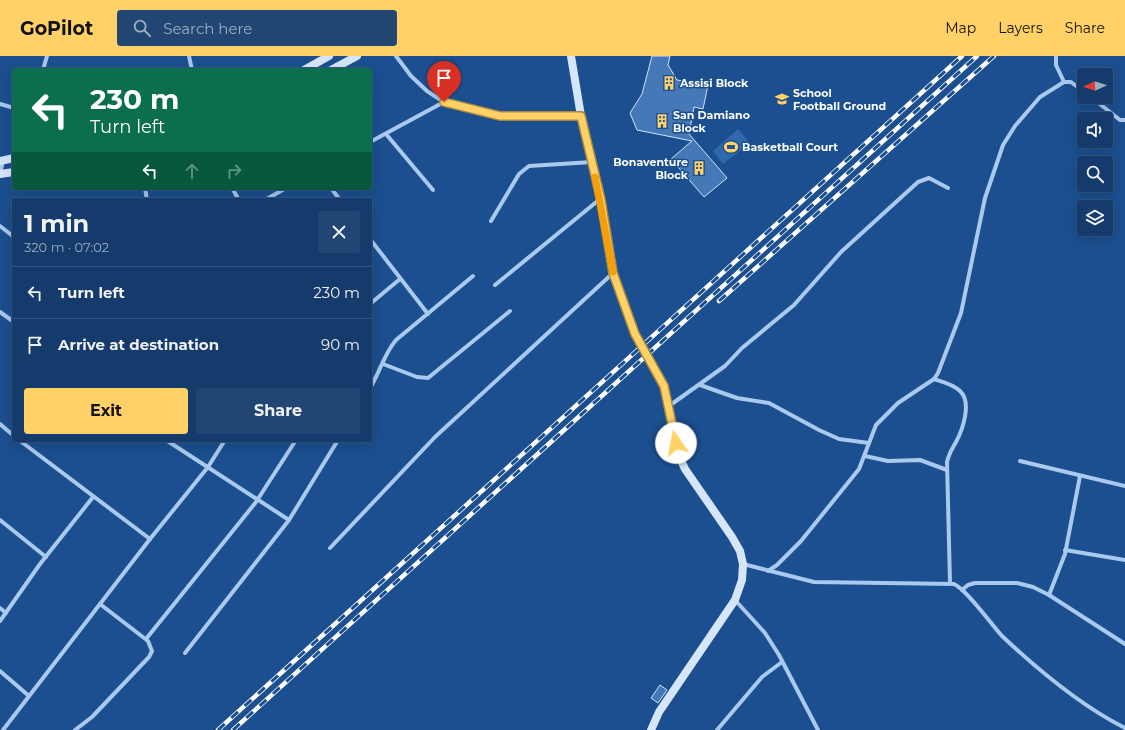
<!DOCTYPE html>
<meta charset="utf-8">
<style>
:root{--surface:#143b6b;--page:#214673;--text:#f1f3f6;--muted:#9dadc1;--line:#33557e;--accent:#ffd166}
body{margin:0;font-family:Montserrat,sans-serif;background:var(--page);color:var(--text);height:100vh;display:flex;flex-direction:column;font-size:15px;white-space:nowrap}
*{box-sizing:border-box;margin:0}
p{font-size:13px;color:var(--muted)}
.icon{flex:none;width:22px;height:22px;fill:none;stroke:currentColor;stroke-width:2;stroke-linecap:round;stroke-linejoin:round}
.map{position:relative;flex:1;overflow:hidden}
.details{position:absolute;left:12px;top:142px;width:360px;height:244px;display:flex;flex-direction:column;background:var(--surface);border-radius:4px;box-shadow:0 4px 16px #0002,0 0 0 1px var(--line)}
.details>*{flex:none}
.hud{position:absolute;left:12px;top:12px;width:360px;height:122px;border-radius:4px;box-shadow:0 4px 16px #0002,0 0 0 1px var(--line);background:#0b6e4f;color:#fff;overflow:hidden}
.needle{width:26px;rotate:267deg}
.buttons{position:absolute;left:1077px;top:12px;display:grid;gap:8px}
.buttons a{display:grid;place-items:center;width:36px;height:36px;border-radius:4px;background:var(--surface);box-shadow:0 4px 16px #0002,0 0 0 1px var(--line);font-size:20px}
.pin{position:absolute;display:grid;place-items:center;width:34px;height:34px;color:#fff;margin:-41px -17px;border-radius:50% 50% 50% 0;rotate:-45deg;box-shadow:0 0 4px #0007}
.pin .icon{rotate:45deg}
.me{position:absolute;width:44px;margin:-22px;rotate:348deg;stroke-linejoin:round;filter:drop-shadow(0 0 3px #0008)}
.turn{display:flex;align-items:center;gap:14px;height:84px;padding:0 12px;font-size:18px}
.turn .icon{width:52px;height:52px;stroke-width:2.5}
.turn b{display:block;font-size:28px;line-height:34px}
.lanes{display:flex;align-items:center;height:38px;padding:0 12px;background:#0003;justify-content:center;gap:20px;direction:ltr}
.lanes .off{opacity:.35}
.round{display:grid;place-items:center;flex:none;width:42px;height:42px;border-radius:4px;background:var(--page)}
.summary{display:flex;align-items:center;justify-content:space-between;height:68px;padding:0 12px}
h1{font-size:24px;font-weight:700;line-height:30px}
.primary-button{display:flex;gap:8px;margin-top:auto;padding:8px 12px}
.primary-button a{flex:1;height:46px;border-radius:4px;background:var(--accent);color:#111;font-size:16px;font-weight:700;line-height:46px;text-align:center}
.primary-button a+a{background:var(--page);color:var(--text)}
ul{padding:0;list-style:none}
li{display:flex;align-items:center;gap:12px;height:52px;padding:0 12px;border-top:1px solid var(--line)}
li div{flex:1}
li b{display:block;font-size:15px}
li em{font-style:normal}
header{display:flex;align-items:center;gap:24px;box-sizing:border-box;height:56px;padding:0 20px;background:var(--accent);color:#111}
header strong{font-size:19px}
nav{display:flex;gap:22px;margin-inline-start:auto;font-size:14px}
.search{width:280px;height:36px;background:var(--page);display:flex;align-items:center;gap:10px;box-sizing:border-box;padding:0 14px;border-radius:4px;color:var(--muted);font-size:15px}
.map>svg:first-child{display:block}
.green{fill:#2e69ad}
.building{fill:#4478b7;stroke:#cfe3fa}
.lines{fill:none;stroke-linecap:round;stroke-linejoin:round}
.street{stroke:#a9c9ee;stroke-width:4}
.secondary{stroke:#d6e6fa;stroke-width:8}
.rail-casing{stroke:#fff;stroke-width:4.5}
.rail{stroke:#1b4f8f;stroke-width:3;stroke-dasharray:9;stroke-linecap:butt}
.route-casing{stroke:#a68842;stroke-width:10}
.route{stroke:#ffd166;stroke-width:7}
.slow{stroke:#f59e0b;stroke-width:7}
.labels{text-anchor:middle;stroke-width:3;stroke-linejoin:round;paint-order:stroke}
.poi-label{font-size:11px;font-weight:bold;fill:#fff;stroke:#1b4f8f;text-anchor:start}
</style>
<header>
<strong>GoPilot</strong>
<div class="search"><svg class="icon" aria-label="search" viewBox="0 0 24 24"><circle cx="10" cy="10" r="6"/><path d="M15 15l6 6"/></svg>Search here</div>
<nav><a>Map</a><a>Layers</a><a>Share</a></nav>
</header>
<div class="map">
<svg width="1125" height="674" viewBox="0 0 1125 674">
<rect width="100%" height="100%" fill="#1b4f8f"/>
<polygon class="green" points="738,73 750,87 723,108 713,95"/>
<g class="building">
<polygon points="652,0 670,0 668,9 677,24 708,29 703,53 694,51 689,78 727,122 704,141 671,103 692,85 637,74 630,57 642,38"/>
<polygon points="660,629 667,634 658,647 651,642"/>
</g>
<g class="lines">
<g class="street">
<polyline points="189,0 192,14"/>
<polyline points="396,0 411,20 427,35 444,46 458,51 506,61 581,60"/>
<polyline points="1056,0 1056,9 1064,26"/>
<polyline points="43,14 47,0"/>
<polyline points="1091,41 1120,64 1125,64"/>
<polyline points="0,48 14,52"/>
<polyline points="386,78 433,134"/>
<polyline points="370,86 444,46"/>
<polyline points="0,119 3,104"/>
<polyline points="145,132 147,144"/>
<polyline points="232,132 239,144"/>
<polyline points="331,132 340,144"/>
<polyline points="265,144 286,132"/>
<polyline points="491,165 519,118 529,110 592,106"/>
<polyline points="0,170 14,181"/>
<polyline points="370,183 428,258"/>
<polyline points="495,229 600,143"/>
<polyline points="370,248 400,223"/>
<polyline points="0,256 14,266"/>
<polyline points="383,308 417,321 428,322 510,255"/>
<path d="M934,323C943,326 953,328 960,335C972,346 963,373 956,386C952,393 949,397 947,406L950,527"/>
<polyline points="700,329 737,342 769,347 819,374 839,383 869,387"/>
<path d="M370,332C380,316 384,298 396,284L473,220"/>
<polyline points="669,350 725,310 742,292 794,249 841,196 918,126 929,122 948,132"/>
<polyline points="0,368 14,380"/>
<polyline points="19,384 150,483"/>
<polyline points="166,384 289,464"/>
<polyline points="865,400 888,405 920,404 947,414"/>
<polyline points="1020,405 1125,430"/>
<polyline points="0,464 46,501"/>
<polyline points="330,492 435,381 613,217"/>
<polyline points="1065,494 1125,504"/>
<path d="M743,508L814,526L954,528C967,534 991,568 1002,580C1036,612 1083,651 1125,672"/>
<polyline points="768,515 777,509 801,485 859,413 876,369 898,347 934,323 938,317 961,257 985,142 1003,89 1015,70 1040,41 1064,26 1071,26 1084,36"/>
<polyline points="962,534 968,529 975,527 1017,527 1033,531 1049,539 1125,588"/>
<polyline points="1049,539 1065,498 1080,420"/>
<polyline points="735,544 765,577 779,599 818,674"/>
<polyline points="0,552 6,557"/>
<polyline points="0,565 40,508 93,441"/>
<polyline points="146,583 256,446 296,384"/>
<polyline points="185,597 289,464 338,384"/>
<polyline points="0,615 29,640"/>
<polyline points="3,674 150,483 208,411 225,384"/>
<polyline points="75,674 92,661 149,601 152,595 148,585 100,548"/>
<polyline points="717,674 762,621 782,606"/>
</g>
<g class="secondary">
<polyline points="571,0 581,60 601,144 613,217 635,278 664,330 679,400 685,413 732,481 740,495 743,508 742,524 735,544 659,656 651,674"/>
<polyline points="304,14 329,0"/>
<polyline points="331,14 357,0"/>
<polyline points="0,105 14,102"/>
<polyline points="0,118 14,116"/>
</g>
<defs>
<g id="rail">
<polyline points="719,245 994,0"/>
<polyline points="218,674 962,0"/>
<polyline points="233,674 977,0"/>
</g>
</defs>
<use href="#rail" class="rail-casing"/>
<use href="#rail" class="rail"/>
</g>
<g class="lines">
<defs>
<polyline id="route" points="444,46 500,60 581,60 601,144 613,217 635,278 664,330 676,387"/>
</defs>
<use href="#route" class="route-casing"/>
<use href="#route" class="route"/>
<polyline class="slow" points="595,121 613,216"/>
</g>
<defs>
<symbol id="building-bare" viewBox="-9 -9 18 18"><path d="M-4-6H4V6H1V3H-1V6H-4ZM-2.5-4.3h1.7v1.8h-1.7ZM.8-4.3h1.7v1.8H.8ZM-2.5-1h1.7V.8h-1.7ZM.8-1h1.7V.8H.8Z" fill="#ffd166" stroke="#1b4f8f" stroke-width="2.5" paint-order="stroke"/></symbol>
<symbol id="school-bare" viewBox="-9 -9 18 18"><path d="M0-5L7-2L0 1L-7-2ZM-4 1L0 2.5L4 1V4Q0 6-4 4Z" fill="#ffd166" stroke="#1b4f8f" stroke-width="2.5" paint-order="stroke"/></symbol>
<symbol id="stadium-bare" viewBox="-9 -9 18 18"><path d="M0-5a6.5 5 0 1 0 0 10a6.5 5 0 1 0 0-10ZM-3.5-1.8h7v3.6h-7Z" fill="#ffd166" stroke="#1b4f8f" stroke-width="2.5" paint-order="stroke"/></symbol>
</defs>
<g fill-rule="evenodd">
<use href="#building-bare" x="659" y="17" width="20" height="20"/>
<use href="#school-bare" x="772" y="33" width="20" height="20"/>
<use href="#building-bare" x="652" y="55" width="20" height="20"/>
<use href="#stadium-bare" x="721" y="81" width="20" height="20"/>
<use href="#building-bare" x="689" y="102" width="20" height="20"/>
</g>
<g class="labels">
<g class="poi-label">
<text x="680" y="31">Assisi Block</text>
<text x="793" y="41">School<tspan x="793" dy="13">Football Ground</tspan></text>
<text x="673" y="63">San Damiano<tspan x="673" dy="13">Block</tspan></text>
<text x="742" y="95">Basketball Court</text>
<text x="688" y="110" text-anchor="end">Bonaventure<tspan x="688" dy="13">Block</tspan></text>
</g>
</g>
</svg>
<div class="buttons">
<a><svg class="needle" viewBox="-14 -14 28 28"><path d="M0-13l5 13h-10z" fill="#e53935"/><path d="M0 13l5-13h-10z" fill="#9dadc1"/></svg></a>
<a><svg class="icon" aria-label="sound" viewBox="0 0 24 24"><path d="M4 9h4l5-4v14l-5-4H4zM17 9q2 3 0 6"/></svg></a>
<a><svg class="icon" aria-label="search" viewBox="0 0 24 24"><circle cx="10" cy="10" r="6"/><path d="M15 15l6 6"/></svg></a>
<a><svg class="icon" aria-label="layers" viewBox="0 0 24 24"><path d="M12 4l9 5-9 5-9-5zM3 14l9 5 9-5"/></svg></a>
</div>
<div class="pin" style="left:444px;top:46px;background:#d93025"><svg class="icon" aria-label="arrive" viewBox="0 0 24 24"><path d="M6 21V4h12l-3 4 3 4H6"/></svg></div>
<svg class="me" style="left:676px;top:387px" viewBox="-20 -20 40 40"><circle r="19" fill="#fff"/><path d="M0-13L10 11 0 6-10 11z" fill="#ffd166"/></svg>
<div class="hud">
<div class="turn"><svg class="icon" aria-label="left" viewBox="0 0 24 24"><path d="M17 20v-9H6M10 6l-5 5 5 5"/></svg><div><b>230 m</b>Turn left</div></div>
<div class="lanes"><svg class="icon" aria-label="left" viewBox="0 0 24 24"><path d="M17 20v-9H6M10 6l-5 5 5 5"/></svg><svg class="icon off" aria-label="ahead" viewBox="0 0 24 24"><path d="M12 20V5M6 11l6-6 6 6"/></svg><svg class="icon off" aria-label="right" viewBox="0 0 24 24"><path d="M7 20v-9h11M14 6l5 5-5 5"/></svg></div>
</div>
<section class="details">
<div class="summary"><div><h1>1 min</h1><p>320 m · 07:02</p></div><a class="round"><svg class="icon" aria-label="close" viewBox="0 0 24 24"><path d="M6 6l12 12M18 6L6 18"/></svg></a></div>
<ul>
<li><svg class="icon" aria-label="left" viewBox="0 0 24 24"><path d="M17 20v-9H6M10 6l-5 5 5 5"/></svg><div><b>Turn left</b></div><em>230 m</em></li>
<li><svg class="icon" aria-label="arrive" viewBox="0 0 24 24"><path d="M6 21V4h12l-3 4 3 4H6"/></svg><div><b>Arrive at destination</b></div><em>90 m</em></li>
</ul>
<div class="primary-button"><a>Exit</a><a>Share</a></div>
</section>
</div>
